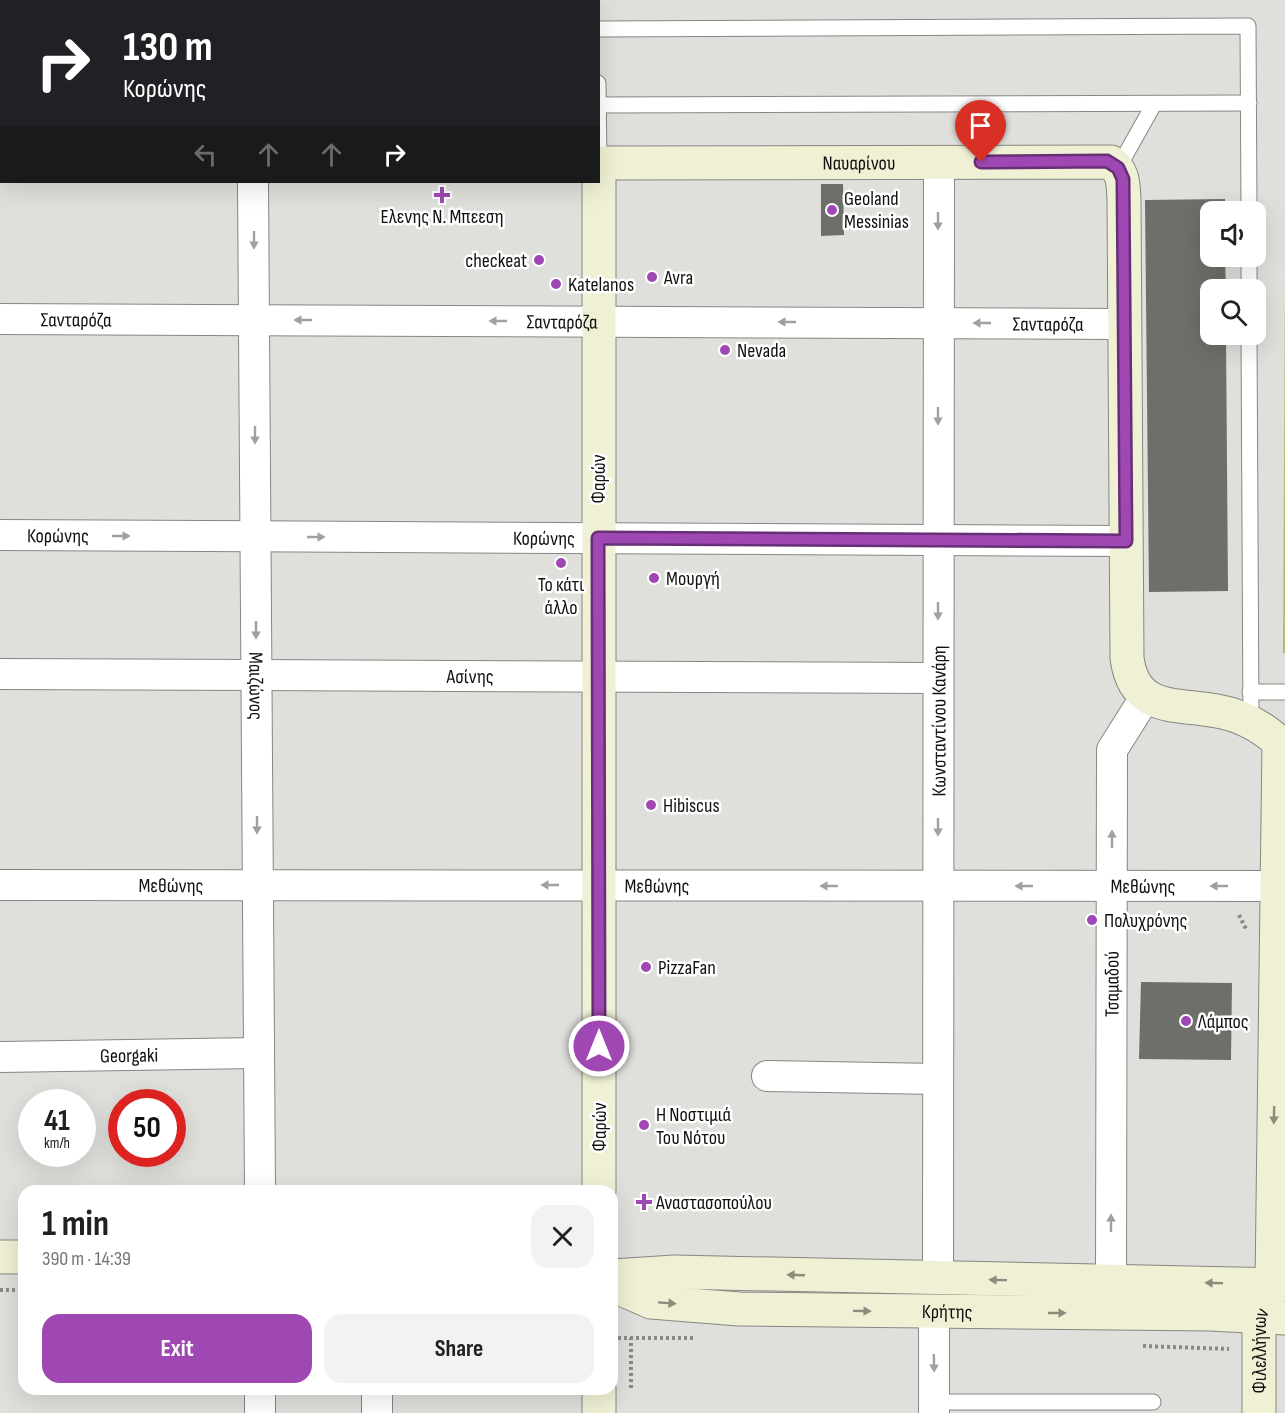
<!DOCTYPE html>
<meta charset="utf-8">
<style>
:root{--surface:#fff;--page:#f2f2f2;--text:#202124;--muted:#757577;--accent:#9f48b4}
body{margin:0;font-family:"Sofia Sans Condensed",sans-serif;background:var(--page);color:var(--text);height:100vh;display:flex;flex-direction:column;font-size:22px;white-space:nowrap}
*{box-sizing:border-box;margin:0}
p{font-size:20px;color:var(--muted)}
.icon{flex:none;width:33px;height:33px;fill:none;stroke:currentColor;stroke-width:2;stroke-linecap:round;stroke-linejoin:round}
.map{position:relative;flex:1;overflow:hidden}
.panel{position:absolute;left:18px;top:1185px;width:600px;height:210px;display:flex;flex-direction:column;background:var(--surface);border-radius:18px;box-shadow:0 6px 24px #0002}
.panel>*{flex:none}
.guide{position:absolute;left:0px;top:0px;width:600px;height:183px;box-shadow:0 6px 24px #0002;background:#202124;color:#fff;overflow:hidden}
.controls{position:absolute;left:1200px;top:201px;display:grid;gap:12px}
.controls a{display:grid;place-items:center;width:66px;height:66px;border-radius:12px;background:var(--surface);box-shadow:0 6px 24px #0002;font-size:30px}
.speed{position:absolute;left:18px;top:1089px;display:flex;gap:12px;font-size:30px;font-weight:700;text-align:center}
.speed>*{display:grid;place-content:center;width:78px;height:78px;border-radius:50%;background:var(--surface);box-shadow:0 6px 24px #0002;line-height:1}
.speed small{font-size:15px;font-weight:400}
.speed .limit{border:9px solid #d22;background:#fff;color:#111}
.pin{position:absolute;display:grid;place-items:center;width:51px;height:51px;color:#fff;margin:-62px -26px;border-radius:50% 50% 50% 0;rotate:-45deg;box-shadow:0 0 6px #0007}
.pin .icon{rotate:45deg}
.me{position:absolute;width:66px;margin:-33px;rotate:0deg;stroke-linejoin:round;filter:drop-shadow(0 0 4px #0008)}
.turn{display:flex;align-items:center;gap:21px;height:126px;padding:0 24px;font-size:27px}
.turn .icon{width:78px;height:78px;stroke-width:2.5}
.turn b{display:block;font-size:42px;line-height:51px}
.lanes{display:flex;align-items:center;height:57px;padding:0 24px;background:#0003;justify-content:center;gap:30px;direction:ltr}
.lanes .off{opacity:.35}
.round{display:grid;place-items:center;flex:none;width:63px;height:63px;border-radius:18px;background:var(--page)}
.summary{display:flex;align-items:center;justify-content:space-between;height:102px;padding:0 24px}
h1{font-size:36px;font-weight:700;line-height:45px}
.action{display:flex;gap:12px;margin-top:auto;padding:12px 24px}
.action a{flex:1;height:69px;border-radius:18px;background:var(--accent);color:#fff;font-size:24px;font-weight:700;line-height:69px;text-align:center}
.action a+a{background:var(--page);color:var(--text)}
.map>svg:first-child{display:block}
.water{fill:#b6b772}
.building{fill:#6e6e6a}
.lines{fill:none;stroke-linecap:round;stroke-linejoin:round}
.lane-casing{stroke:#868782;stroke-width:17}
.street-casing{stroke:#868782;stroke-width:32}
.secondary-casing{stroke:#868782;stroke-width:35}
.path{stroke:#898a86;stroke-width:4;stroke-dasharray:3 3;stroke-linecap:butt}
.lane{stroke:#fff;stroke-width:15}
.street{stroke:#fff;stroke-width:30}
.secondary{stroke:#eff0d4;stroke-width:33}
.oneway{fill:#a0a09f}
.oneway2{fill:#8b8c7b}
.route-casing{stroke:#672f75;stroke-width:15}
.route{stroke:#9f48b4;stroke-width:10}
.poi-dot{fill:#9f48b4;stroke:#fff;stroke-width:2}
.labels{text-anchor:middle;stroke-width:5;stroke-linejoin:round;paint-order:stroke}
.street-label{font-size:20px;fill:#11110f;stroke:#fff}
.poi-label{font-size:20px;fill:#11110f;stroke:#fff;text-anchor:start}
</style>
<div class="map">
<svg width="1285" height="1413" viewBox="0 0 1285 1413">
<rect width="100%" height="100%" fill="#dfe0db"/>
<polygon class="water" points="1285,276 1285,653 1283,653"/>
<g class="building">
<polygon points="821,184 843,184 844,235 821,236"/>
<polygon points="1225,199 1225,212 1210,212 1210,256 1225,256 1226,290 1210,290 1210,334 1226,334 1228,591 1149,592 1145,200"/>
<polygon points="1141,982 1232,983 1231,1060 1139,1059"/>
</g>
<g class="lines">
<defs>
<g id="lane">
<polyline points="598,29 1248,26 1249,212"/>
<polyline points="598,83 599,163"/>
<polyline points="599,105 1249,103"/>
<polyline points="1118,168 1154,104"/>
<polyline points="1249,256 1249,290"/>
<polyline points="1249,334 1251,722"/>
<polyline points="1250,692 1285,692"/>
<polyline points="934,1402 1153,1402"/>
</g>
<g id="street">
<polyline points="0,159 2,159"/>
<path id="s1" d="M253,182L260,1191"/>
<path id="s2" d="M0,319L1125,324"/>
<path id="s3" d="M0,535L1126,541"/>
<path id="s4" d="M0,674L938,678"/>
<path id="s5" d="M0,885L1277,886"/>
<path id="s6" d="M0,1057L259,1053"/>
<polyline points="767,1076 938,1079"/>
<path id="s7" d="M938,1279L939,163"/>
<path id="s8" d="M1111,1281L1112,750L1146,696"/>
<polyline points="934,1312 934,1413"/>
<polyline points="260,1413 260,1389"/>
<polyline points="377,1413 377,1389"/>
</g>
<g id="secondary">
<path id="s9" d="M599,1191V163L1111,162C1124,173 1123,184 1124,199L1127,658C1134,713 1177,703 1217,711C1241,715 1261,726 1279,742"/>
<polyline points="0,1257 24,1257"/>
<polyline points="612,1276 675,1272 1285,1285"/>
<path id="s10" d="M612,1285L651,1302L739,1309L1210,1314L1285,1318"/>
<polyline points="599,1413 599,1389"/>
<path id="s11" d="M1259,1413V1318L1272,1284L1279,742"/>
</g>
</defs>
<use href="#lane" class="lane-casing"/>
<use href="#street" class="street-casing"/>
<use href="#secondary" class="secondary-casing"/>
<g class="path">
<polyline points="1239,915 1246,929"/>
<polyline points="0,1290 24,1290"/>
<polyline points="612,1338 695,1338"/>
<polyline points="1143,1346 1229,1349"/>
<polyline points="631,1388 631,1338"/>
</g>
<use href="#lane" class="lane"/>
<use href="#street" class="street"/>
<use href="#secondary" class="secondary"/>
</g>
<defs><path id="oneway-solid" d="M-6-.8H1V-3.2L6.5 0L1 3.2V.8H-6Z" transform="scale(1.5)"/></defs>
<g class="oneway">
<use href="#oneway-solid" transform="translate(938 221) rotate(90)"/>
<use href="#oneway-solid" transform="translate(254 240) rotate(90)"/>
<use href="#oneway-solid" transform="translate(303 320) rotate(-180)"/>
<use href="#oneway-solid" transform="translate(498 321) rotate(-180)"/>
<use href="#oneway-solid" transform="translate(787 322) rotate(-180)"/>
<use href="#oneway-solid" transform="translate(982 323) rotate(-180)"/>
<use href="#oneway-solid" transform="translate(938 416) rotate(90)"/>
<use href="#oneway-solid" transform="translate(255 435) rotate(90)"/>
<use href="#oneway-solid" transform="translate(121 536)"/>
<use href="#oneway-solid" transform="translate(316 537)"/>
<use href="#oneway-solid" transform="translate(938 611) rotate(90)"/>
<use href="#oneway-solid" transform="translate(256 630) rotate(90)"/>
<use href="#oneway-solid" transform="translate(257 825) rotate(90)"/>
<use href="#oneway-solid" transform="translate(938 827) rotate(90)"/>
<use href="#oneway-solid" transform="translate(1112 839) rotate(-90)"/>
<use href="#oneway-solid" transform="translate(550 885) rotate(-180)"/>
<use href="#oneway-solid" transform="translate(829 886) rotate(-180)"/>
<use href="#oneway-solid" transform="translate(1024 886) rotate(-180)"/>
<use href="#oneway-solid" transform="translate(1219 886) rotate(-180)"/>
<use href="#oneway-solid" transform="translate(1111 1223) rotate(-90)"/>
<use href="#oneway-solid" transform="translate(934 1363) rotate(89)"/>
</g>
<g class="oneway2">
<use href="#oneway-solid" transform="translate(1274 1115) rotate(91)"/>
<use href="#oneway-solid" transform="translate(796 1275) rotate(-178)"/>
<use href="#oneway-solid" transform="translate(998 1280) rotate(-179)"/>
<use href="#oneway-solid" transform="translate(1214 1283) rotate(-179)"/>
<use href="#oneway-solid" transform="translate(667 1303) rotate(4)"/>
<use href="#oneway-solid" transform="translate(862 1311) rotate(1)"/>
<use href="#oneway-solid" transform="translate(1057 1313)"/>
</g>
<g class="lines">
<defs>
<polyline id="route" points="599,1046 598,538 1126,541 1123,179 1118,168 1107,161 981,162"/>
</defs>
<use href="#route" class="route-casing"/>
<use href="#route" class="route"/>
</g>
<g class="poi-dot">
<path d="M439 186h6v6h6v6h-6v6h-6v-6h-6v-6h6z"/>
<circle cx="832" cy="210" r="6"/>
<circle cx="539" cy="260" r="6"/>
<circle cx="652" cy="277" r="6"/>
<circle cx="556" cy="284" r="6"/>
<circle cx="725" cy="350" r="6"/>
<circle cx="561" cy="563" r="6"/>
<circle cx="654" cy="578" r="6"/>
<circle cx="651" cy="805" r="6"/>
<circle cx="1092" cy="920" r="6"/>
<circle cx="646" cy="967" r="6"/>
<circle cx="1186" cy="1021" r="6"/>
<circle cx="644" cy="1125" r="6"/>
<path d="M641 1193h6v6h6v6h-6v6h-6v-6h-6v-6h6z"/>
</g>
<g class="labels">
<g class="street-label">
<text dy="7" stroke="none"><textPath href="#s9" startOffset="1288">Ναυαρίνου</textPath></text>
<text dy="7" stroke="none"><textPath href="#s2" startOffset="76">Σανταρόζα</textPath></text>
<text dy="7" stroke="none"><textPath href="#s2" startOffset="562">Σανταρόζα</textPath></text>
<text dy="7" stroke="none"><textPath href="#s2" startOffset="1048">Σανταρόζα</textPath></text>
<text transform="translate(598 479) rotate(-90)" y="7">Φαρών</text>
<text dy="7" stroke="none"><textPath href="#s3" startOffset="58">Κορώνης</textPath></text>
<text dy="7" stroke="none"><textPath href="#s3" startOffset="544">Κορώνης</textPath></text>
<text dy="7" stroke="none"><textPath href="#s4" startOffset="470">Ασίνης</textPath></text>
<text dy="7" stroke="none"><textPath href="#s1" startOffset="504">Μαιζώνος</textPath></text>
<text dy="7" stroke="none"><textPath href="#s7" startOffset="558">Κωνσταντίνου Κανάρη</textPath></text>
<text dy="7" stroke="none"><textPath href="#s5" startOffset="171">Μεθώνης</textPath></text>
<text dy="7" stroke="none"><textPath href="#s5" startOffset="657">Μεθώνης</textPath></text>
<text dy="7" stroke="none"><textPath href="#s5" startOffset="1143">Μεθώνης</textPath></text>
<text dy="7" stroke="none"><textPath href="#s8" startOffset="297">Τσαμαδού</textPath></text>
<text dy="7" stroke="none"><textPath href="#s6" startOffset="129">Georgaki</textPath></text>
<text transform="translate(599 1127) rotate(-90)" y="7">Φαρών</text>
<text dy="7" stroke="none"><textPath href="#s10" startOffset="339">Κρήτης</textPath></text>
<text dy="7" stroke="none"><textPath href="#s11" startOffset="62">Φιλελλήνων</textPath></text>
</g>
<g class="poi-label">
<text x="844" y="205">Geoland<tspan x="844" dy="23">Messinias</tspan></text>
<text x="442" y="223" text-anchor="middle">Ελενης Ν. Μπεεση</text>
<text x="527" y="267" text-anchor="end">checkeat</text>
<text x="664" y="284">Avra</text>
<text x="568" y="291">Katelanos</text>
<text x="737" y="357">Nevada</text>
<text x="666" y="585">Μουργή</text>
<text x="561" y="591" text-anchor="middle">Το κάτι<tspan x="561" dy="23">άλλο</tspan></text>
<text x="663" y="812">Hibiscus</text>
<text x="1104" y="927">Πολυχρόνης</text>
<text x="658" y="974">PizzaFan</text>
<text x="1198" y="1028">Λάμπος</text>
<text x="656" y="1121">Η Νοστιμιά<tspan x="656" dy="23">Του Νότου</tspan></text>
<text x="656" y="1209">Αναστασοπούλου</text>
</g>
</g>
</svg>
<div class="controls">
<a><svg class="icon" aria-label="sound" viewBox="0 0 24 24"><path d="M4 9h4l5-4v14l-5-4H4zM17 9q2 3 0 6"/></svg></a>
<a><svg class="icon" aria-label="search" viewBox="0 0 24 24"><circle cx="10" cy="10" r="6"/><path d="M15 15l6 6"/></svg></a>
</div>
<div class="speed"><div>41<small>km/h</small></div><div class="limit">50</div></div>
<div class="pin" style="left:981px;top:162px;background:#d93025"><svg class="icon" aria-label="arrive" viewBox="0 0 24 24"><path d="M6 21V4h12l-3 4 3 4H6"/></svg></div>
<svg class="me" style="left:599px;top:1046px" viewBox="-20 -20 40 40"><circle r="17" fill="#9f48b4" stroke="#fff" stroke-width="3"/><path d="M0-11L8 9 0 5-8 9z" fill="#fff"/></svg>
<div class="guide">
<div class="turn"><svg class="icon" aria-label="right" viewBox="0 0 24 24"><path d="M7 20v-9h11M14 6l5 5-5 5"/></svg><div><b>130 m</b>Κορώνης</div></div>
<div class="lanes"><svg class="icon off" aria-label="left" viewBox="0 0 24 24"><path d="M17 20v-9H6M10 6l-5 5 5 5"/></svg><svg class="icon off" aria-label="ahead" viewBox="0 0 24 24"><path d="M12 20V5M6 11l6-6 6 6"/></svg><svg class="icon off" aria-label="ahead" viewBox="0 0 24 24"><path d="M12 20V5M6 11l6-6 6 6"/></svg><svg class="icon" aria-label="right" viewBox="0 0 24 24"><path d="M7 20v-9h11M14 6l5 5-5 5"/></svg></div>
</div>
<section class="panel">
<div class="summary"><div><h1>1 min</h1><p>390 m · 14:39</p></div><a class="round"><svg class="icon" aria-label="close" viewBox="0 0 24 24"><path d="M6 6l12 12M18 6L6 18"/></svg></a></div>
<div class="action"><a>Exit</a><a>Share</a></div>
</section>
</div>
